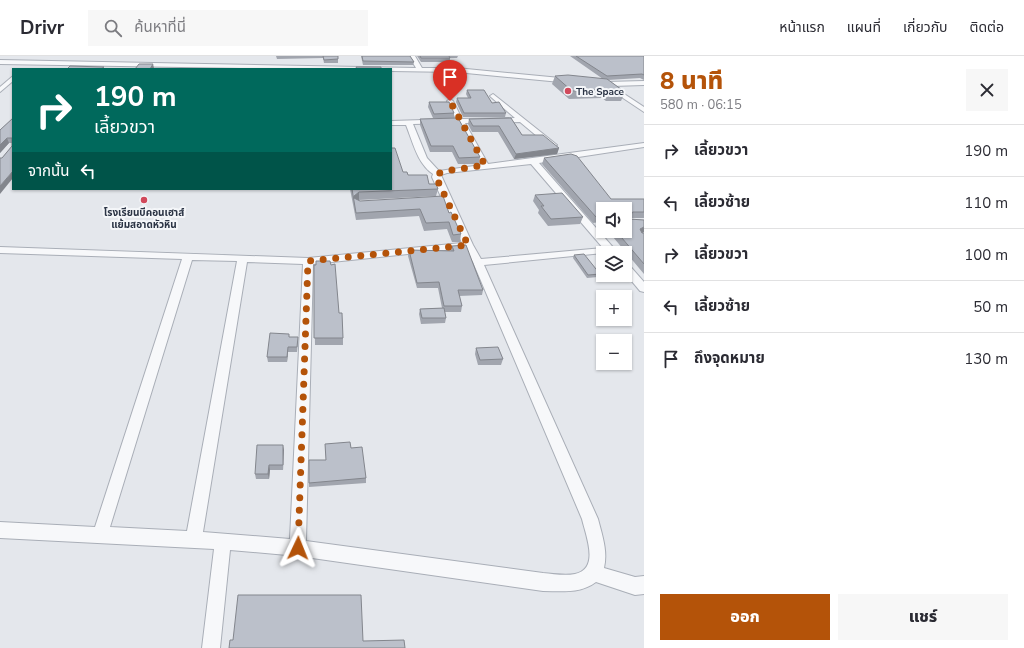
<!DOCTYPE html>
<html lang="th">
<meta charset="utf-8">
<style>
:root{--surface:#fff;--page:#f7f7f7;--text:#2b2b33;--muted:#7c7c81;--line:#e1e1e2;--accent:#b45309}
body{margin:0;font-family:"Nunito Sans","Noto Sans Thai",sans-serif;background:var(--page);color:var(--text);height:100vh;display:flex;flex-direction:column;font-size:15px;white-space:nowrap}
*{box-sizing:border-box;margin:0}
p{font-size:13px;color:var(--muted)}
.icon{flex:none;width:22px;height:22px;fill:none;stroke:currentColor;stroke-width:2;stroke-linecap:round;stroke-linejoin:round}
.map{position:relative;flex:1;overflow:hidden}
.drawer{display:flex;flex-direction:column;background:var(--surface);width:380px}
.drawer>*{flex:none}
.top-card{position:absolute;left:12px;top:12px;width:380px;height:122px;border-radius:0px;box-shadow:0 1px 3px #0004;background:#00695c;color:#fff;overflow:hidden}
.fabs{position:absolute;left:596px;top:146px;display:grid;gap:8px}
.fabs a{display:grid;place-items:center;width:36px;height:36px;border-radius:0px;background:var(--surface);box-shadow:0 1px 3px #0004;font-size:20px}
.pin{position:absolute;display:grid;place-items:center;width:34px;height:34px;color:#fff;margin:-41px -17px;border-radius:50% 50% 50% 0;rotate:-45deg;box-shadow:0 0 4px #0007}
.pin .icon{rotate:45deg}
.me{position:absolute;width:44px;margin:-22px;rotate:2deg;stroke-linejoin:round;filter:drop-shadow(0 0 3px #0008)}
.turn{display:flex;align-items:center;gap:14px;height:84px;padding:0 16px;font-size:18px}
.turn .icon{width:52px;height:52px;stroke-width:2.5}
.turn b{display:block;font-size:28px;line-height:34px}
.then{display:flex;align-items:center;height:38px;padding:0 16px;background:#0003;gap:8px;font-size:15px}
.round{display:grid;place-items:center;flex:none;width:42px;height:42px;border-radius:0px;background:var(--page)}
.summary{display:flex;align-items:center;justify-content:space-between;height:68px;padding:0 16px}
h1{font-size:24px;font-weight:800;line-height:30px;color:var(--accent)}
.action{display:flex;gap:8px;margin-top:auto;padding:8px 16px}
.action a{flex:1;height:46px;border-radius:0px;background:var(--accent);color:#fff;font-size:16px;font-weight:800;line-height:46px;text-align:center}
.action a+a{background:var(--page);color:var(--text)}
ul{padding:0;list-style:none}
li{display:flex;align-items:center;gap:12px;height:52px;padding:0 16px;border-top:1px solid var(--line)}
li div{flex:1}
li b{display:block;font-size:15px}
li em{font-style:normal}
header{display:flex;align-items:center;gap:24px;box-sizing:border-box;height:56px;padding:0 20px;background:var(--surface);border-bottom:1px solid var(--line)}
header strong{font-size:19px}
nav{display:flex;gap:22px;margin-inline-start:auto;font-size:14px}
.search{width:280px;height:36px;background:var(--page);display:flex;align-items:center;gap:10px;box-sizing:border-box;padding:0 14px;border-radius:0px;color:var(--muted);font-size:15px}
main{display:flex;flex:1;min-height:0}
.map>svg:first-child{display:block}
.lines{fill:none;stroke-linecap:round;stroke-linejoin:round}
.street-casing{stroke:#a9aeb7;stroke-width:2}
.street{fill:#f7f8fa;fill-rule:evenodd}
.wall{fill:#a1a5ae}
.shaded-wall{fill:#83868d}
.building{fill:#bbc0ca;stroke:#83868d}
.route{stroke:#b45309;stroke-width:7;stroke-dasharray:0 12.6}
.poi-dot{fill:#d1495b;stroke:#f4f6f9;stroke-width:1.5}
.labels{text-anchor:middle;stroke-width:4;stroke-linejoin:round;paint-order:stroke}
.far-poi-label{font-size:10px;font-weight:bold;fill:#2b3445;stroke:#f4f6f9;text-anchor:start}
</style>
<header>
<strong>Drivr</strong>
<div class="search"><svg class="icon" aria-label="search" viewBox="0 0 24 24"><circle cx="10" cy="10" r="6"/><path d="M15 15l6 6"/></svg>ค้นหาที่นี่</div>
<nav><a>หน้าแรก</a><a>แผนที่</a><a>เกี่ยวกับ</a><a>ติดต่อ</a></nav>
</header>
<main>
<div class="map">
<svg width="644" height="592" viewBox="0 0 644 592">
<rect width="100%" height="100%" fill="#e4e7ec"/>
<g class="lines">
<defs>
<g id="street">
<polygon points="409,0 415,0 422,12 456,12 571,23 574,25 571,27 456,16 391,15 391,13 300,13 0,8 0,4 416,12"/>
<polygon points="13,20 13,25 0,36 0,31"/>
<polygon points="644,25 644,29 612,30 644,51 644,56 608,32 608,30 603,28 606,26"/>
<path d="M493,38L557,89L553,91H550L520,66L465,67L488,108L644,87V91L539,107L618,197H603L484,209L598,463C602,479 608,495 604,512L635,521L644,520V538L635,539L596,526C580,538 562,535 543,535L298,500L230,494L220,592H202L214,493L0,482V466L95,471L182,203L0,197V191L308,202L462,187L432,121L433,118C417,107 413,86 406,69H391V65L456,63L447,45L450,43L453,45L462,63L515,62L491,41L490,40ZM458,67L481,109L439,115L427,102L413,68ZM531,108L603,192L481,203L473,189L441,119L447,117ZM465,192L473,206L582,463C586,480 600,513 575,518C565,520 553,518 543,517L306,485L313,208ZM192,204L237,205L187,475L110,471ZM247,206L303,208L290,483L203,476Z"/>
<polygon points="625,208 629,209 644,226 644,236 640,235 625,217"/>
</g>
</defs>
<use href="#street" class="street-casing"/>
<use href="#street" class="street"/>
</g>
<g class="wall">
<polygon points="276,0 338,0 338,7 324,7 323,2 277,3"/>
<polygon points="361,0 410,0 414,6 413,9 363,9"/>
<polygon points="417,0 458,0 457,2 450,2 450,6 421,6"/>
<polygon points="570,0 644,0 644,24 640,22 608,24 625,36 621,45 606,45 602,42 569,43 552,28 555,20 603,23"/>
<polygon points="467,34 492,47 506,57 505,61 463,61 456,46 457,42 468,42 466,38"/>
<polygon points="429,46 454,57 454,62 433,62 428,51"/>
<polygon points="13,62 13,122 2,102 12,90 12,87 9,87 0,97 0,74"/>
<polygon points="511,62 522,79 559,92 557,98 514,103 498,76 472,76 468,68 469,63"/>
<polygon points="420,63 480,101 479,108 458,108 452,96 430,96 420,69"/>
<polygon points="544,102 611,143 644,143 644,162 630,162 628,163 629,163 644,164 644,177 644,176 642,177 644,177 644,218 608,175 625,175 603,153 603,170 600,166 593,167 542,108"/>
<polygon points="403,116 408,119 429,128 438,133 436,140 359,144 358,144 360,145 449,157 461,178 460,186 452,186 447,173 424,175 419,160 356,164 350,133 391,133"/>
<polygon points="535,139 583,161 580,168 548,170 538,157 539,154 533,145"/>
<polygon points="452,190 483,234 482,239 459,240 462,250 461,256 445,256 446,262 445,267 421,268 419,258 420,253 442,252 438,232 417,232 408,200 409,194 451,195"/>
<polygon points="574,199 600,218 598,221 587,222 573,202"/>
<polygon points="314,209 331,209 343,282 343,289 315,289"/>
<polygon points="289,278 289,281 298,286 297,296 288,296 287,306 268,306 267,301"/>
<polygon points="476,292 503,303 501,309 478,309 475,298"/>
<polygon points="325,388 351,392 366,422 366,427 309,431 309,427 326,404"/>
<polygon points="283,389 283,414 270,414 269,423 256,423 255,418"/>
</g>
<g class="shaded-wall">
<polygon points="153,8 154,12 153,13 150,13"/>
<polygon points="7,82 9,87 0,97 0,89"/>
<polygon points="559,92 557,98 514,103 516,98"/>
<polygon points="13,115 13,122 0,138 0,130"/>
<polygon points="359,136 359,144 354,147 354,140"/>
<polygon points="633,156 630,162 625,165 626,160"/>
<polygon points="644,171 644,176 637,179 640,173"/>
<polygon points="288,291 288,296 287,306 287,301"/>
<polygon points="283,389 284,394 283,414"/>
<polygon points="269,409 270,414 269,423 268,418"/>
</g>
<g class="building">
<polygon points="323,0 338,0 338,3 324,4"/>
<polygon points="362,0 410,0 414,6 363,5"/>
<polygon points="420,0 449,0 450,2 421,2"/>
<polygon points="576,0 644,0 644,19 642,18 607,20"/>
<polygon points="139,8 153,8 150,13 135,13"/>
<polygon points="70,10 104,11 101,13 67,13"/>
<polygon points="356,11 381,11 381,13 357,13"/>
<polygon points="568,19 607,23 625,36 609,37 605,33 572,35 555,20"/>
<polygon points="467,34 484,34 492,47 499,46 506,57 464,57 457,42 471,42"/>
<polygon points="429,46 449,46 454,57 434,58"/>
<polygon points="13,62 13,115 0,130 0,102 2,102 12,90 12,82 7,82 0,89 0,74"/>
<polygon points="458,62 480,101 459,102 453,90 431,90 420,63"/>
<polygon points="511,62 522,79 543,79 559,92 516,98 499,70 473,70 469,63"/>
<polygon points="391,92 395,92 403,116 407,116 408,119 427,119 429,128 436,128 438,133 359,136 354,140 354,142 360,145 443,140 449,157 451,156 461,178 453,179 449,166 426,167 420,153 356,157 352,133 391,133"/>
<polygon points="571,98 577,100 611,143 644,143 644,156 633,156 626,160 629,163 644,164 644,171 640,173 642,177 644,177 644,208 616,175 625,175 625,153 603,153 603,160 596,161 544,102"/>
<polygon points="562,137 583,161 551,163 541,150 544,150 535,139"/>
<polygon points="466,189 483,234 458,234 462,250 444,250 439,226 417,227 409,194 454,195 452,190"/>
<polygon points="584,198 600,218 588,219 574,199"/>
<polygon points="316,205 330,205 331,209 335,208 339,257 342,257 343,282 314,282 314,209 316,209"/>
<polygon points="444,252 446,262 422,262 420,253"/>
<polygon points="270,277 289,278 289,281 298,281 297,291 288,291 287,301 267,301"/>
<polygon points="498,291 503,303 480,304 476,292"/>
<polygon points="350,386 351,392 362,391 366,422 309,427 309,404 326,404 325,388"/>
<polygon points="257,389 283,389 283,409 269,409 268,418 255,418"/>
<polygon points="238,539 361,539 363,585 404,584 405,592 229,592 230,584 233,584"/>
</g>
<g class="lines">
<polyline class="route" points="298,492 308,205 468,189 436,121 437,118 446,115 485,109 450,45"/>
</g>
<g class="poi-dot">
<circle cx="568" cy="35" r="4"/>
<circle cx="144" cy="144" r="4"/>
</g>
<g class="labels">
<g class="far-poi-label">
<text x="576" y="39">The Space</text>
<text x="144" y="160" text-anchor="middle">โรงเรียนบีคอนเฮาส์<tspan x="144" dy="12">แย้มสอาดหัวหิน</tspan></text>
</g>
</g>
</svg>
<div class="fabs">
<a><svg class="icon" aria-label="sound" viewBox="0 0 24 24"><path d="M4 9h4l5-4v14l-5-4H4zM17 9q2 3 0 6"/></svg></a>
<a><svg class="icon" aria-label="layers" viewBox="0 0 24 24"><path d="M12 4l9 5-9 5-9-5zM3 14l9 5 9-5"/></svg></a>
<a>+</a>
<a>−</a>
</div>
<div class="pin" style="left:450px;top:45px;background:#d93025"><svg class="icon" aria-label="arrive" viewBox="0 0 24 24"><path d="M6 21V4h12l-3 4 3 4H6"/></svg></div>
<svg class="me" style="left:298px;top:492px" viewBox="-20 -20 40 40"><path d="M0-17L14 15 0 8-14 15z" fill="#b45309" stroke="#fff" stroke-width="4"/></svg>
<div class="top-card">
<div class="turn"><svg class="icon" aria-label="right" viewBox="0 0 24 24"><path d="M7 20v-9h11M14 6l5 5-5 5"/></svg><div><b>190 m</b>เลี้ยวขวา</div></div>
<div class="then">จากนั้น<svg class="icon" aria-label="left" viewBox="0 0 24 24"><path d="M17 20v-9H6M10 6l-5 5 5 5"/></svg></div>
</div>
</div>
<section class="drawer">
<div class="summary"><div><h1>8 นาที</h1><p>580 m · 06:15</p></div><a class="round"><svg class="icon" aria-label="close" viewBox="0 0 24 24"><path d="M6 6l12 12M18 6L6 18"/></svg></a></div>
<ul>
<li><svg class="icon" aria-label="right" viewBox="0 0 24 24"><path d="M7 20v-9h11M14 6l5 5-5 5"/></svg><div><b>เลี้ยวขวา</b></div><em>190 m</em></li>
<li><svg class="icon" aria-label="left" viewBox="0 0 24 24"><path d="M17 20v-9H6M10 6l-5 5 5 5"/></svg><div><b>เลี้ยวซ้าย</b></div><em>110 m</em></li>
<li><svg class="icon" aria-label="right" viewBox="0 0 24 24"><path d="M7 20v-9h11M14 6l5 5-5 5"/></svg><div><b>เลี้ยวขวา</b></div><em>100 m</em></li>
<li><svg class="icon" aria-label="left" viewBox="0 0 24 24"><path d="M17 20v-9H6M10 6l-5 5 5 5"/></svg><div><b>เลี้ยวซ้าย</b></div><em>50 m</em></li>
<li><svg class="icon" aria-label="arrive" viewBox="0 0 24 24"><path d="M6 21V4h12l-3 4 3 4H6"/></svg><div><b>ถึงจุดหมาย</b></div><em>130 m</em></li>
</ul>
<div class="action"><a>ออก</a><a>แชร์</a></div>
</section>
</main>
